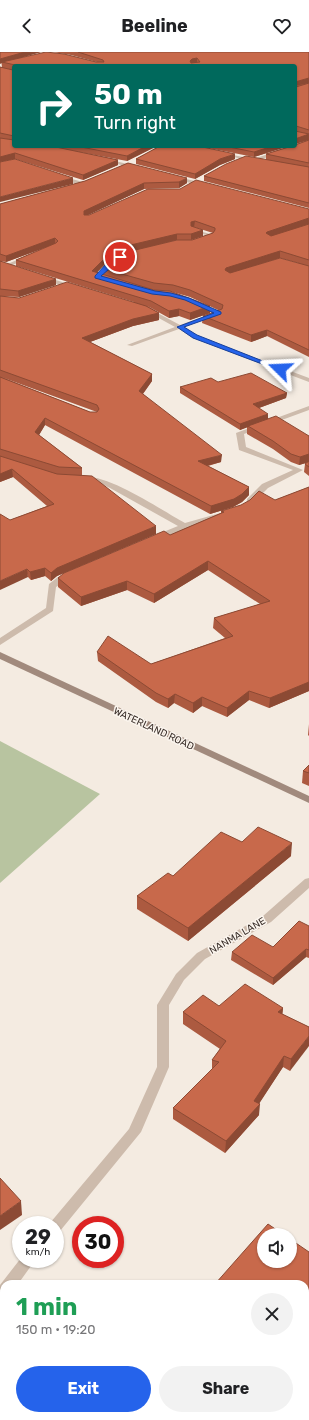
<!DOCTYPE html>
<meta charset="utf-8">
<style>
:root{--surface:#fff;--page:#f2f2f2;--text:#202124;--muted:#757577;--accent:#2563eb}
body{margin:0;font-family:Rubik,sans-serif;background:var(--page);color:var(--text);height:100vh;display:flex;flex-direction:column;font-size:15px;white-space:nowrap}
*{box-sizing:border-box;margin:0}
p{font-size:13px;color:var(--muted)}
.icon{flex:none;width:22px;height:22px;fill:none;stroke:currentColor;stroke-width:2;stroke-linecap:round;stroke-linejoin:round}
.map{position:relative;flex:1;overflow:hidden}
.details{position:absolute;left:0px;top:1228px;width:309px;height:140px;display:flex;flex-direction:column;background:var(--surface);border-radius:12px 12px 0 0;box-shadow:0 1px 3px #0004}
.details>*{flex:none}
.hud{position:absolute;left:12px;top:12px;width:285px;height:84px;border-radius:4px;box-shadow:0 1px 3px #0004;background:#00695c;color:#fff;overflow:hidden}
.controls{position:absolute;left:257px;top:1176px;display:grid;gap:8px}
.controls a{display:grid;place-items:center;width:40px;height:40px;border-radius:50%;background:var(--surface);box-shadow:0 1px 3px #0004;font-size:20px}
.speed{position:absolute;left:12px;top:1164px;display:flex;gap:8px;font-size:20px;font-weight:700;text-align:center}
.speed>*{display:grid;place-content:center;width:52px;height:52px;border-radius:50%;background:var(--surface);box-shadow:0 1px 3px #0004;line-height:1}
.speed small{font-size:10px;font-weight:400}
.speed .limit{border:6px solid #d22;background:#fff;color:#111}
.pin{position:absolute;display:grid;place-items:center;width:34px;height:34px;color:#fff;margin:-17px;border:2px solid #fff;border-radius:50%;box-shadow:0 1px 4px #0007}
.me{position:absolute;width:44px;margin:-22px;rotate:291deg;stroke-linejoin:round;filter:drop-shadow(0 0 3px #0008)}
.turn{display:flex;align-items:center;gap:14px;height:84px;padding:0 16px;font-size:18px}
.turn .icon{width:52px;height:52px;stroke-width:2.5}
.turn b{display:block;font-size:28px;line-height:34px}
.round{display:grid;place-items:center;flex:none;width:42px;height:42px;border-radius:21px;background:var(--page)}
.summary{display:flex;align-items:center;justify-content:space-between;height:68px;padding:0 16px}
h1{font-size:24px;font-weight:700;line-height:30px;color:#1e9e55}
.button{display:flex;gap:8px;margin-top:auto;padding:8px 16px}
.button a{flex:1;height:46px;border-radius:24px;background:var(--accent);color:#fff;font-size:16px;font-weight:700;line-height:46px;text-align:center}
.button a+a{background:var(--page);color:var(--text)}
header{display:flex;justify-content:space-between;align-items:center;height:52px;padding:0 16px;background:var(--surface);font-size:18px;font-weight:700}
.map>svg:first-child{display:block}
.green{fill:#b8c4a0}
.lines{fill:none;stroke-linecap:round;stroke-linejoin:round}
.street{fill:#cdbbac;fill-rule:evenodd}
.secondary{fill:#a18a7d;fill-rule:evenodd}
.wall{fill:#ac5a40;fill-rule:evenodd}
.shaded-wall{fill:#8c4a34}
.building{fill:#c8694b;stroke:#8c4a34;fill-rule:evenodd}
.route{fill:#2563eb;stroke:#184099}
.labels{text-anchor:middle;stroke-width:3;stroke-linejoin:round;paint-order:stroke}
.street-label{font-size:10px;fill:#3b302b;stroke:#fbf5ee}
</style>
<header><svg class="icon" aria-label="back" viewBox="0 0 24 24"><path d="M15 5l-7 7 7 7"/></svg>Beeline<svg class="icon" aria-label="heart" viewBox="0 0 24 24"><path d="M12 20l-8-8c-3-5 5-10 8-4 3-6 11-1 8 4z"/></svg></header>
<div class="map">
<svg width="309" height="1368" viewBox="0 0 309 1368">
<rect width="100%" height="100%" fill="#f4ebe1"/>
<polygon class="green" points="0,689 100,742 0,831"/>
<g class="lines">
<g class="street">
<polygon points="277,99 281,100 254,110 221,102 223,101 253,107"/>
<polygon points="106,107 141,115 141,116 139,117 104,109"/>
<polygon points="61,124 83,130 91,127 93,128 83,134 59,126"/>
<polygon points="174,124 207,132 208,133 205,135 172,126"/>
<polygon points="192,177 214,183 203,189 199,189 199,187 206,183 192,179"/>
<polygon points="26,204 31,205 8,215 3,214"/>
<polygon points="117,205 122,206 101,224 107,226 107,228 95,226 95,224"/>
<polygon points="43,224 75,234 76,235 73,237 41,227 41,225"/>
<polygon points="195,251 199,251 222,261 185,275 197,284 309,326 309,330 193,286 179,277 132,294 127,293 175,275 146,259 146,257 150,257 180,273 213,261 195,253"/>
<polygon points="309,354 309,358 244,382 246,395 303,418 268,436 253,451 247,451 247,447 262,432 293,418 239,398 236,381"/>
<path d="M80,425C106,420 161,458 185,471L224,460L228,462L227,464L187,476L154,489L150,487L151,485L178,474L110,436L97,430L80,429Z"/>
<path d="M70,521L74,524C70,528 62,531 56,535L53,559L0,593V586L46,556L49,532L58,525Z"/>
<polygon points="309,826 309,836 271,870 205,907 184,928 169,953 169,1015 141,1080 60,1179 55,1181 55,1173 49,1173 50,1171 129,1077 157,1015 157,953 176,922 197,901 263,864 305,827"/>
<polygon points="21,1206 36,1207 18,1232 4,1232 4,1247 0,1249 0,1233"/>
</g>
<polygon class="secondary" points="0,600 309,744 309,751 0,607"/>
</g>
<g class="wall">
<polygon points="0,0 41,0 19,6 97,10 71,3 53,0 309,0 309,88 295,92 295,14 14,14 14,94 157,94 127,109 74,99 118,108 118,113 83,128 15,107 0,110 0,15 2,15"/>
<polygon points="309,88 309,156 204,129 204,124 266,108 266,102"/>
<polygon points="160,94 289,94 254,105 208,96 235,107 220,113 195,127 136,112 136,107"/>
<path d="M128,111L187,131L179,136L144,137L87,163L309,157V172L270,184L309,172V305L267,284L251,290L202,271L203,264L218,258L190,245L173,240L170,239L210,261L190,268L179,264L169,266L151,256L147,254L159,261V268L133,274L90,290L152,322V329L143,342L221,410L208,414L249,435V443L242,450L233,455L210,462L45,373L39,383L82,416V423L156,482L57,524L51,529L45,524L31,528L28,525L10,468L47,454L13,425L0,430V244L19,246L134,250L16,214V208L55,192L6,210L0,209V152L85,129ZM194,175L213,181L192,188L125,201L177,188H191L203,184V178ZM123,201L104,217V222L97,220L105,212L118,203ZM280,206L298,211L236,219ZM133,232L154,238L168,239L154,238ZM1,325L97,360H90Z"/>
<polygon points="0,209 56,233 19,245 0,244"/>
<polygon points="218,330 287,341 286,346 259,356 268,367 309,384 309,424 304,420 305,412 306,411 299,413 291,410 273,397 247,382 247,375 240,378 180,341 180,335"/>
<polygon points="309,435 309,639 269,656 249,648 227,665 202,654 193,661 174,651 168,656 156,650 98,609 97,600 151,612 225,586 213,576 214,566 260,552 208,518 154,551 127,538 81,554 58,535 58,526 170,483 221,461 221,459 275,448"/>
<polygon points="309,672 309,684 308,683"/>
<polygon points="309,713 309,734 302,731 303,719"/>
<polygon points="242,790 291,804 188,889 137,857 137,844 173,824"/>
<polygon points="309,874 309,906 306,905 273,933 231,908 232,900 273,895"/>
<polygon points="219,954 283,956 282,962 309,975 290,1019 283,1015 259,1051 259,1063 225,1101 173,1067 173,1056 212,1017 212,1008 220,997 183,972 183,960"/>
<polygon points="4,1278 4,1333 0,1330 0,1281"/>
<polygon points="21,1364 95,1364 96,1368 21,1368"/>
</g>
<g class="shaded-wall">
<polygon points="25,0 41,0 3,11 2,10 2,11 0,12 0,7"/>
<polygon points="197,6 197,11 192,12 190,9 192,7"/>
<polygon points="309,26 309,31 295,34 295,30"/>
<polygon points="309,82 309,88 295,92 295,87"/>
<polygon points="146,94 157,94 127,109 127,104"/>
<polygon points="273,94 289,94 254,105 254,100"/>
<polygon points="15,101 15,107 0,110 0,105"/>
<polygon points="235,102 235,107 220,113 195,127 195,122 220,107"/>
<polygon points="118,108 118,113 83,128 83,123"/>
<polygon points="73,126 73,132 0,150 0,145"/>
<polygon points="187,126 187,131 179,136 179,130"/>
<polygon points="144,131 144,137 84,165 84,169 84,159"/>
<polygon points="309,166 309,172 267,186 266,181 267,180"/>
<polygon points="195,169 194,175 191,176 191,180 191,170"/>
<polygon points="203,178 203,184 191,188 191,182"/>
<polygon points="177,182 177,188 118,203 105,212 93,225 92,219 105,206 118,196"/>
<polygon points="55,186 55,192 6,210 6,204"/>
<polygon points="280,199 280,206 226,223 225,218 226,216"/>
<polygon points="56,227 56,233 19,245 18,239"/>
<polygon points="210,254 210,261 190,268 190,261"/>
<polygon points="179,257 179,264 169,266 169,259"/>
<polygon points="159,261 159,268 133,274 82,293 82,286 133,267"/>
<polygon points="267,278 267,284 251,290 251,283"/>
<polygon points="152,322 152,329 139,347 139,339"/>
<polygon points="287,341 286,346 253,358 253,352"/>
<polygon points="268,362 268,368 240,378 240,372"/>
<polygon points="45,366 45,373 36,388 35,380"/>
<polygon points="309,402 309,410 299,413 300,405"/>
<polygon points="222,403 221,410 198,416 198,409"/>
<polygon points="12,417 13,425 0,430 0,422"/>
<polygon points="249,435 249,443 242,450 233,455 210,462 211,454"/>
<polygon points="156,474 156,482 57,524 51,529 51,521 57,516"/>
<polygon points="208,509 208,518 154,551 154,542"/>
<polygon points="45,516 45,524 31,528 30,520"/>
<polygon points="27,517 28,525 0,538 0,529"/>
<polygon points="127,529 127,538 81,554 81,545"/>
<polygon points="309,630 309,639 269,656 270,646"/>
<polygon points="249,639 249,648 227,665 227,656"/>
<polygon points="175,642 174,651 168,656 168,647"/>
<polygon points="202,645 202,654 193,661 193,651"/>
<polygon points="292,791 291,804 188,889 188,876"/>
<polygon points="306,897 306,905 273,933 273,926"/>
<polygon points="283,956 282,967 278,960"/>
<polygon points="309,984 309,994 290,1019 291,1007"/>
<polygon points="284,1004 283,1015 257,1055 260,1052 259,1063 225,1101 226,1089 254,1049"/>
<polygon points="21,1149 22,1163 0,1178 0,1164"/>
<polygon points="309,1288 309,1301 305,1306 305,1293"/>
<polygon points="90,1364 95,1364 96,1368 86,1368"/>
</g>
<g class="building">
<polygon points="0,0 25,0 0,7"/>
<path d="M46,0L64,2L96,10H104L103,8L78,0H309V26L295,30V14H15V13L2,10ZM197,6L200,10L191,11L190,9L192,7Z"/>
<polygon points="0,15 13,18 14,17 14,84 0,81"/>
<polygon points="309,31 309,78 296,74 295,75 295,34 296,35"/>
<polygon points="295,79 309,82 295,87"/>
<polygon points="0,86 14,88 14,94 51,94 118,108 83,123 15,101 0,105"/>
<polygon points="309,88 309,111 266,102 292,94 295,94 295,93"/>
<polygon points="76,94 146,94 127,104"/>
<polygon points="160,94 198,94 235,102 220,107 195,122 136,107"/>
<polygon points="224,94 273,94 254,100"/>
<polygon points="246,104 309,115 309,151 204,124 226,112"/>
<polygon points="15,107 73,126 0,145 0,110"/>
<polygon points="128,111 187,126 179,130 144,131 84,159 84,163 89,163 148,137 180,137 196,128 309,157 309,166 267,180 266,181 271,184 309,172 309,208 280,199 226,216 225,218 230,221 280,206 309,214 309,298 267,278 251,283 203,264 222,257 223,253 190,238 173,233 154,231 104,217 123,201 177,188 192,188 213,181 215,178 215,176 195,169 191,170 191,174 203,178 191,182 177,182 118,196 105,206 92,219 154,238 170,239 210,254 190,261 179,257 169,259 151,249 16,208 56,191 58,189 55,186 6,204 0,202 0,152 85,129"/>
<polygon points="0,209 56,227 18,239 0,237"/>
<polygon points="67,230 146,254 159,261 133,267 82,286 152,322 139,339 222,403 198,409 249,435 242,442 234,447 211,454 45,366 35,380 82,416 59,415 0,397 0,325 90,360 97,360 99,357 97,353 0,318 0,244 19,246"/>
<polygon points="251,321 287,341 253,352 268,362 240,372 180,335 211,326 218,330"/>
<polygon points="276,364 309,384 309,402 300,405 291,402 273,389 248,374"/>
<polygon points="0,404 57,422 92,424 156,474 57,516 51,521 45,516 30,520 27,517 0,529 0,462 10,468 54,452 12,417 0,422"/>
<polygon points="309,409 309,415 305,412"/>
<polygon points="309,435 309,630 270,646 249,639 227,656 202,645 193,651 175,642 168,647 156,641 97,600 108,584 151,612 233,584 214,566 270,549 208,509 154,542 127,529 81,545 58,526 64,521 164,479 170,483 224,460 221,459 241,453 250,448 259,439 275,448"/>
<polygon points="309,713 309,721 303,719"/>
<polygon points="258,775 292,791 188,876 137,844 168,821 173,824 221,780 242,790"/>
<polygon points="299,869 309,874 309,898 306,897 273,926 232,900 252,883 273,895"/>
<polygon points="245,932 283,956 278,960 309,975 309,984 291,1007 284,1004 254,1049 260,1052 226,1089 173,1056 219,1010 212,1008 226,989 183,960 203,943 219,954"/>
<polygon points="0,1126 21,1149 0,1164"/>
<polygon points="268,1172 284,1183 264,1183 264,1209 290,1209 290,1187 309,1200 309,1288 305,1293 305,1232 215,1232"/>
<polygon points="4,1278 4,1325 0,1321 0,1281"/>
<polygon points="24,1364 90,1364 86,1368 27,1368 27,1367"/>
<polygon points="172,1364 224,1364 230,1368 169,1368"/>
</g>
<polygon class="route" points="118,204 123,205 101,224 155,239 171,241 189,246 221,260 221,262 184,275 197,283 283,317 278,318 193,286 177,275 214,261 185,248 170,244 152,242 95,226 95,224 106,212"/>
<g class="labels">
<g class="street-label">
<text transform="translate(154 676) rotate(25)" y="4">WATERLAND ROAD</text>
<text transform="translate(237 883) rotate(-30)" y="4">NANMA LANE</text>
</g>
</g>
</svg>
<div class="controls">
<a><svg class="icon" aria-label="sound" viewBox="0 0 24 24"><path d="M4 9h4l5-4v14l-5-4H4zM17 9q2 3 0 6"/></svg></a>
</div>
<div class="speed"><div>29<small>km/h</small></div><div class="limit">30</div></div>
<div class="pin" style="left:120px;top:205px;background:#d93025"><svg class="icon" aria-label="arrive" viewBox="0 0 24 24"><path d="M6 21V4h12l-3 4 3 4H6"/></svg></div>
<svg class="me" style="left:280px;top:317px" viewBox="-20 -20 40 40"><path d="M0-17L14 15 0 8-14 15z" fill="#2563eb" stroke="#fff" stroke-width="4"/></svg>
<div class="hud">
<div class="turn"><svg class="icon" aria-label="right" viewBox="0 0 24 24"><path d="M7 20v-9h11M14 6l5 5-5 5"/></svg><div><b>50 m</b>Turn right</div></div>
</div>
<section class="details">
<div class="summary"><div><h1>1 min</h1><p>150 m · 19:20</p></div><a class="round"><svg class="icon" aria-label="close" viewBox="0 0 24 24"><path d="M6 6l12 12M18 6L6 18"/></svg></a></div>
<div class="button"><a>Exit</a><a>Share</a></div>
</section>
</div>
